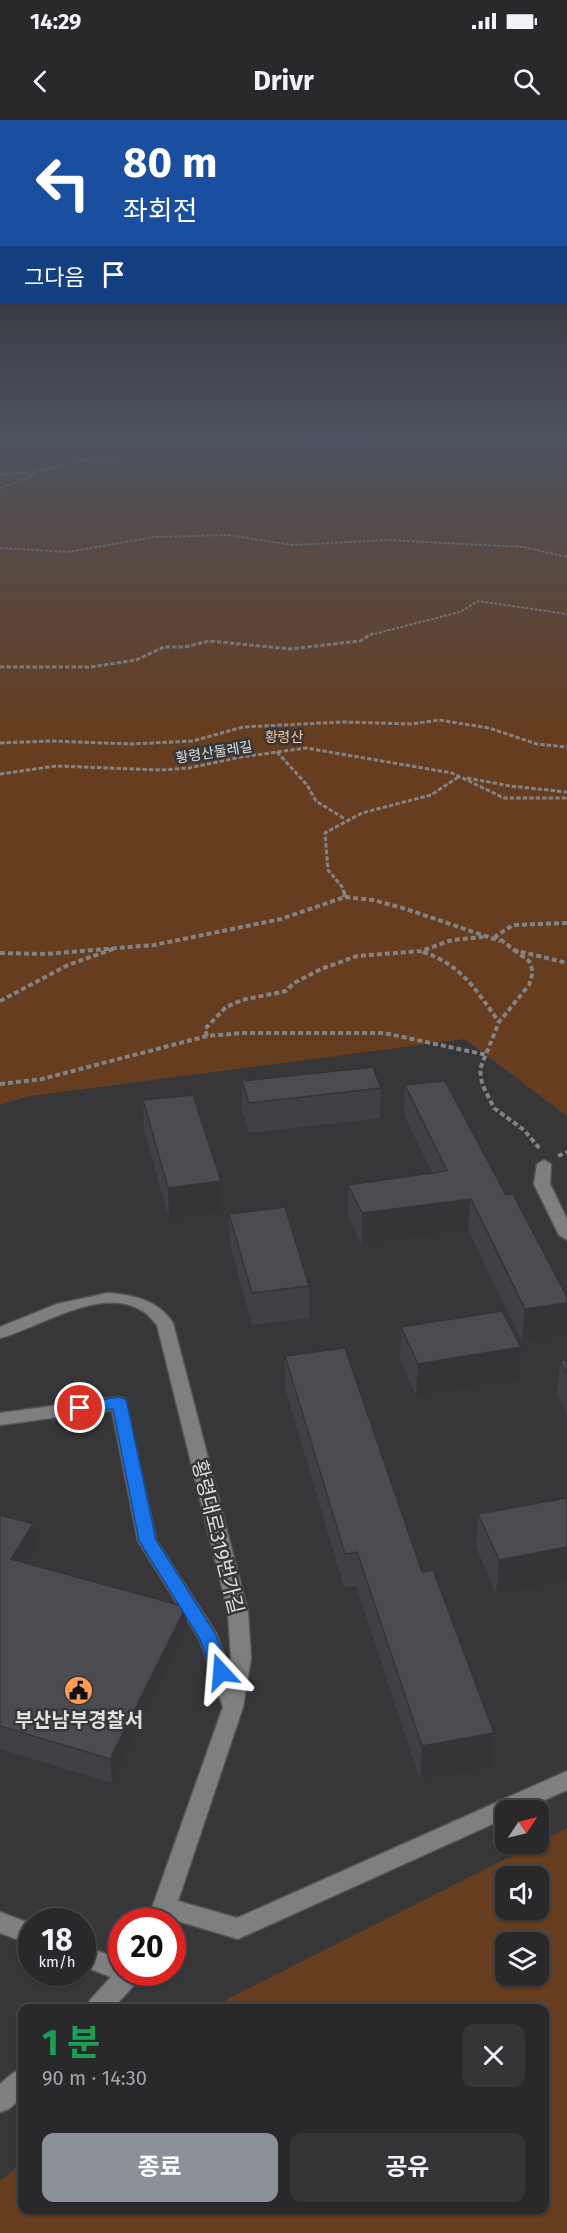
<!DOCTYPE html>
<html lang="ko">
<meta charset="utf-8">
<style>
:root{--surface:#29292c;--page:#353538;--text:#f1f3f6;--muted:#a5a6a9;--line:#454548;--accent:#8c9099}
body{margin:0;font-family:"Fira Sans","Noto Sans KR",sans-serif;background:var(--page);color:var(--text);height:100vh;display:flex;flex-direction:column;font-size:22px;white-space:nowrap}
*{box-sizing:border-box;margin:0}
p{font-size:20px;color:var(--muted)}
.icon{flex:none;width:33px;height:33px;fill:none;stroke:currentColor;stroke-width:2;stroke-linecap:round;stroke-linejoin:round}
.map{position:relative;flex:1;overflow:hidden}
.details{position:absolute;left:18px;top:1884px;width:531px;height:210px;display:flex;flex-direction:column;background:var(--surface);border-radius:12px;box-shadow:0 2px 4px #0004,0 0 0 2px var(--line)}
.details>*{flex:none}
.hud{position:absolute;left:0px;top:0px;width:567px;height:183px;box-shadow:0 2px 4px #0004,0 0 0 2px var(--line);background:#1a4fa0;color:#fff;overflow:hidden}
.needle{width:39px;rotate:55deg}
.fabs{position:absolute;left:495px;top:1680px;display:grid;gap:12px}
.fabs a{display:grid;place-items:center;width:54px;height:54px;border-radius:12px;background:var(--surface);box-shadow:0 2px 4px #0004,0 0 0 2px var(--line);font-size:30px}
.speed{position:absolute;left:18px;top:1788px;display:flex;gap:12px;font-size:30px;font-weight:700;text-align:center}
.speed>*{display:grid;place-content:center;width:78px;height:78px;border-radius:50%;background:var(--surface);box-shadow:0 2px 4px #0004,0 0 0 2px var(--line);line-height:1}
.speed small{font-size:15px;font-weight:400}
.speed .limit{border:9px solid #d22;background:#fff;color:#111}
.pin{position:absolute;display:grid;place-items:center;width:51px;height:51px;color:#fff;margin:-26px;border:3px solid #fff;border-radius:50%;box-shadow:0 2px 6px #0007}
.me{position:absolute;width:66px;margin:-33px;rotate:341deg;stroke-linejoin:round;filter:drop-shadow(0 0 4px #0008)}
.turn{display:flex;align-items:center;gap:21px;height:126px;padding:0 24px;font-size:27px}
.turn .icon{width:78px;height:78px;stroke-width:2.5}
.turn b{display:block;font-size:42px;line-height:51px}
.then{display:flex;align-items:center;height:57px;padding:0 24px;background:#0003;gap:12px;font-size:22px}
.round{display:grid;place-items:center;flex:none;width:63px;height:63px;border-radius:12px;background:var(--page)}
.summary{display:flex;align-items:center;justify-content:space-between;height:102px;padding:0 24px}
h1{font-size:36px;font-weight:700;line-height:45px;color:#1e9e55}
.action{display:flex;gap:12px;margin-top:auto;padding:12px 24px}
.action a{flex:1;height:69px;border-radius:12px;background:var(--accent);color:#fff;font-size:24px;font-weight:700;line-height:69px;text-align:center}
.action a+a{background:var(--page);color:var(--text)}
.status{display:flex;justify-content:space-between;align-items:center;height:42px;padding:0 30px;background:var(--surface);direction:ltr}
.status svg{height:16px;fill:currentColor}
header{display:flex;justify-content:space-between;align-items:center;height:78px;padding:0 24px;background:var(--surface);font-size:27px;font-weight:700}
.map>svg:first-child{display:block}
.green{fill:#663d1f;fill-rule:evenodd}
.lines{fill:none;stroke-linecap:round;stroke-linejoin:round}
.minor-casing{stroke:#555558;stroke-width:3}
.path-far2{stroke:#838385;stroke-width:2;stroke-dasharray:3 1.5;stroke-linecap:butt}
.path-far1{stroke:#838385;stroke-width:3;stroke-dasharray:4.5 2;stroke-linecap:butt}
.path{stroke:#838385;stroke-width:4;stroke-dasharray:5 3;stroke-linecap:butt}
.minor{fill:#7f7f81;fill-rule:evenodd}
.wall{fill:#404144}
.shaded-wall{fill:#343537}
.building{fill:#4b4c4f;stroke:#343537;stroke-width:1.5}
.route{fill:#1a73e8;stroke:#114b97;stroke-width:1.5}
.labels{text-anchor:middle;stroke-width:5;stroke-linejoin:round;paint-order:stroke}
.far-park-label{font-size:14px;fill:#fec59f;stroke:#37373a}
.far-street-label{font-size:14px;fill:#dfdfe1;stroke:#37373a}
.near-street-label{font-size:20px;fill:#dfdfe1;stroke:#37373a}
.near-poi-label{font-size:20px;font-weight:bold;fill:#dfdfe1;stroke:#37373a}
</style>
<div class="status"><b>14:29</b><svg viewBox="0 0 49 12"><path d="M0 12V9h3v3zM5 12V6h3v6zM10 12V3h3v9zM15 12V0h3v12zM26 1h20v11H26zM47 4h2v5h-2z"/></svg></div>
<header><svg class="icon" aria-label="back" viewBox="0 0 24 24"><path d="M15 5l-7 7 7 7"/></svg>Drivr<svg class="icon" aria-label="search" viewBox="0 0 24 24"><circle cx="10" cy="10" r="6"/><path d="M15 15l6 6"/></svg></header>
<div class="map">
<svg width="567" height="2113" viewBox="0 0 567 2113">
<rect width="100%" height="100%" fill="#37373a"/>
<g class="green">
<polygon points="0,315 567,315 567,996 465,919 30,976 0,985"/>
<path d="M567,1708V2113H0V2061L22,2043V2090H544V1888H217L231,1877ZM506,1756H538V1790H506ZM506,1822H538V1856H506Z"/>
</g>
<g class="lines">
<defs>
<g id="minor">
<path d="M125,315H136L122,320L141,323L161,318L155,315H165L172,318C155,329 129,332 112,319Z"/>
<path d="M395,315L518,319L567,317V321C502,325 438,317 373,320L369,318Z"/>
<polygon points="544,1040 551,1044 550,1064 567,1099 567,1120 559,1115 534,1064 537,1044"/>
<path d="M108,1173C134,1175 158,1180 173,1203L248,1492L251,1538L243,1587L178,1781L237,1798L567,1651V1670L522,1690H506V1698L238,1819L171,1799L170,1802H147L223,1587L200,1520L138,1421L112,1290L0,1305V1293L119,1277L125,1279L156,1420L216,1513L229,1548L231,1538L228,1492L157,1205C153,1201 149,1195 144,1192C103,1163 40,1208 0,1218V1207L57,1184Z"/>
<polygon points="0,1792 32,1804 32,1825 0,1813"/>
<polygon points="82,1825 122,1840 122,1852 143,1852 139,1860 113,1888 86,1888 90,1880 111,1857 82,1846"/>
<polygon points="22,1949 22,1977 9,1989 0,1992 0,1964 13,1953"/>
</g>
</defs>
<use href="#minor" class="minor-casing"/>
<g class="path-far2">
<polyline points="180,326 292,315"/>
<polyline points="0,355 34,352 88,339 120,338"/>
<polyline points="0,368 29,358 34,353"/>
<polyline points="0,428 68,432 154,417 228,415 292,425 387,420 523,427 567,437"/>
<polyline points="370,515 460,492 478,481 567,494"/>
</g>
<g class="path-far1">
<polyline points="0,547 91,547 136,540 164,527 185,527 209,521 291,529 360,521 373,513"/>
<polyline points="0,623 50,621 132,624 193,621 243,607 343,602 412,604 439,600 489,608 537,624 567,627"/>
<polyline points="277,632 307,665 316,681 345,699"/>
<polyline points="0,654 56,646 161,650 189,648 241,637 306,628 452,653 504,678 567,678"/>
<polyline points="467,658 510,666 567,672"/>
<polyline points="344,774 343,768 328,750 325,713 362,693 431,675 460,656"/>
</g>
<g class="path">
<polyline points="344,772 345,777"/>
<polyline points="567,803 513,805 496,816 514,830 567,843"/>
<polyline points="514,830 529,841 533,852 529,865 499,902 480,949 482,964 494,988 524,1010 540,1029"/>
<path d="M423,832C462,845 476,870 499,902"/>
<polyline points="0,833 46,834 154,825 281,799 345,777 373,780 406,789 500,821"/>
<polyline points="0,881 68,845 113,829"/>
<polyline points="207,916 205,909 226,887 242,880 286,871 294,863 321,849 357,836 421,831 452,820 483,817"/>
<polyline points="0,964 42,959 207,916 243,913 384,913 487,935"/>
<polyline points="558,1036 567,1032"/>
</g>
<use href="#minor" class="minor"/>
</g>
<g class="wall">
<polygon points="381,315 381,322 361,329 332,330 298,325 298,317"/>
<polygon points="242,961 381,968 380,998 249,1013 242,991"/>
<polygon points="405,965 506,1075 566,1215 522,1221 468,1110 361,1124 348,1096 348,1065 432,1053 404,995"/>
<polygon points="143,980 221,1061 222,1092 169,1099 144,1011"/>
<polygon points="229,1094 309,1166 309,1198 252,1205 230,1125"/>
<polygon points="401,1207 518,1260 416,1276 400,1239"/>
<polygon points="285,1236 422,1452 491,1647 420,1660 356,1466 344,1467 285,1268"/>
<polygon points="567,1240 567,1294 557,1274 560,1241"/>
<polygon points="567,1378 567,1460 496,1474 476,1427 478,1394"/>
<polygon points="0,1395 33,1404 36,1427 26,1443 186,1487 187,1511 112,1663 0,1629"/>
</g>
<g class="shaded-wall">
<polygon points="381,315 381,322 361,329 361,321"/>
<polygon points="221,1061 222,1092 169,1099 168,1068"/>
<polygon points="471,1079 468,1110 361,1124 362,1093"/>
<polygon points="567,1183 566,1215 522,1221 525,1189"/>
<polygon points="521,1227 518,1260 416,1276 418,1244"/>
<polygon points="33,1404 36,1427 14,1463 11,1439"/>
<polygon points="567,1427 567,1460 496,1474 499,1440"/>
<polygon points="186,1487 187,1511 112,1663 110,1639"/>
<polygon points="494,1613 491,1647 420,1660 422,1626"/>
</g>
<g class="building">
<polygon points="300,315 380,315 361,321 333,323 298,317"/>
<polygon points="373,947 381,968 249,983 242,961"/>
<polygon points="445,961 506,1075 513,1074 567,1177 567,1183 525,1189 471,1079 362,1093 348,1065 447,1051 405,965"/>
<polygon points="193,975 221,1061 168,1068 143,980"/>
<polygon points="285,1087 309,1166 252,1173 229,1094"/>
<polygon points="502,1191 521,1227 418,1244 401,1207"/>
<polygon points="345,1228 422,1452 433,1450 494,1613 422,1626 357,1432 345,1434 285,1236"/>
<polygon points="567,1240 567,1254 560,1241"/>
<polygon points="567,1378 567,1427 499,1440 478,1394"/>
<polygon points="0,1395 33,1404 11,1439 186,1487 110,1639 0,1606"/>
</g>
<linearGradient id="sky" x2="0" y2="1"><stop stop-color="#1e1e20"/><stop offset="0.52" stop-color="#4d5360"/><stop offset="1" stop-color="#4d5360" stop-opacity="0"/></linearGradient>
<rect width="567" height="611" fill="url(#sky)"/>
<polygon class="route" points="119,1277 125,1279 127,1283 156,1420 215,1513 230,1552 227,1558 221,1560 214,1558 200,1519 139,1421 113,1289 80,1293 74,1292 72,1288 74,1284 80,1283"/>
<defs>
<symbol id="civic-disc" viewBox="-11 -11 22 22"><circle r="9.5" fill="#fd9c56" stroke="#37373a"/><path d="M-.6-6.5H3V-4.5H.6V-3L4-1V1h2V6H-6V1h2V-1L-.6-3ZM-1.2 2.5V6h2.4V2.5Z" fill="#111"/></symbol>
</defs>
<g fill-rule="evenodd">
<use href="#civic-disc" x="62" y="1554" width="33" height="33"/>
</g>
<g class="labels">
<g class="far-park-label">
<text x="284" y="622">황령산</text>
</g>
<g class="far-street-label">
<text transform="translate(214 632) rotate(-9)" y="5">황령산둘레길</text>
</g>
<g class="near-street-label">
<text transform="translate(218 1417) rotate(76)" y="7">황령대로319번가길</text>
</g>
<g class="near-poi-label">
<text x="79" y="1607">부산남부경찰서</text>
</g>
</g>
</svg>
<div class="fabs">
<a><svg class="needle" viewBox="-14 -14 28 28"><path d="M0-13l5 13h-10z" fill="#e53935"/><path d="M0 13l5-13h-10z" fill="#a5a6a9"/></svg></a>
<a><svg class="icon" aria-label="sound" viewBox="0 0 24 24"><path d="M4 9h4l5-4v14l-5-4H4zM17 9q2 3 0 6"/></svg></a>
<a><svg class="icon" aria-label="layers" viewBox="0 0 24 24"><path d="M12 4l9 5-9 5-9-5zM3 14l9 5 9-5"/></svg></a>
</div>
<div class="speed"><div>18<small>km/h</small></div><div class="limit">20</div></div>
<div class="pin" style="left:80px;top:1288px;background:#d93025"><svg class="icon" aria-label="arrive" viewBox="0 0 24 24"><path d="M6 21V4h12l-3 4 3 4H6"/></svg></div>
<svg class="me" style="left:221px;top:1552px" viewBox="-20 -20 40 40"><path d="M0-17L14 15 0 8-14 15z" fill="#1a73e8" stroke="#fff" stroke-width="4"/></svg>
<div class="hud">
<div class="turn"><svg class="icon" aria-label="left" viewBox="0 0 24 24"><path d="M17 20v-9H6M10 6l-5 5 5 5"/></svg><div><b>80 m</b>좌회전</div></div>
<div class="then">그다음<svg class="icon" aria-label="arrive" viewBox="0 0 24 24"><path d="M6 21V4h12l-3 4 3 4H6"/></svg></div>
</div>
<section class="details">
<div class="summary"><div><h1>1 분</h1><p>90 m · 14:30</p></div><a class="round"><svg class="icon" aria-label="close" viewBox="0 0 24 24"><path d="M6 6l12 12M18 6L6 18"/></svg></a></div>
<div class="action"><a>종료</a><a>공유</a></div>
</section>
</div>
